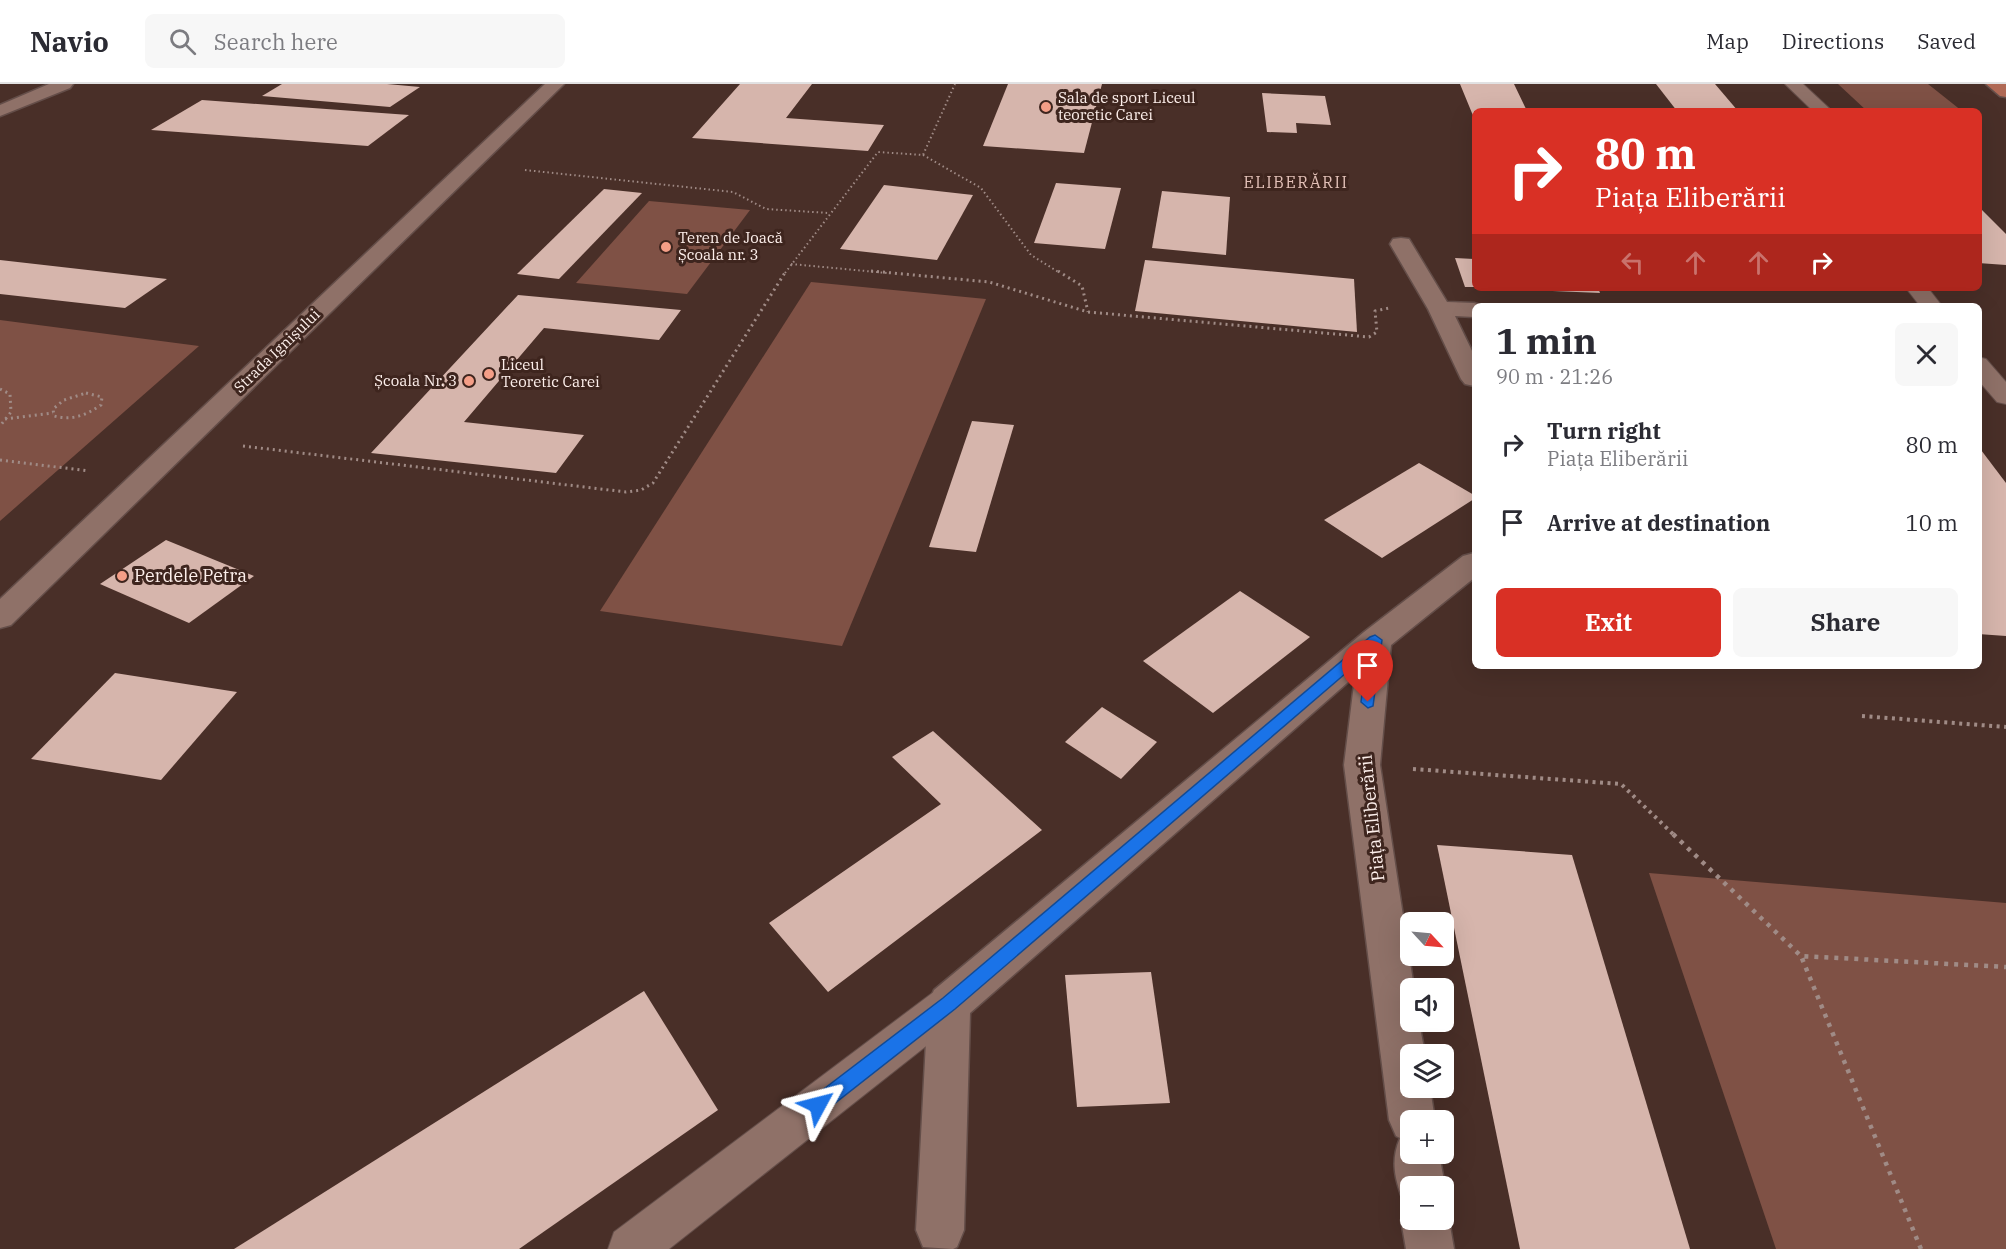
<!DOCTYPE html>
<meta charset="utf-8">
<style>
:root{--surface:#fff;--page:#f7f7f7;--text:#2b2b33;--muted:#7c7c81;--line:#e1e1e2;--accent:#d93025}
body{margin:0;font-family:"IBM Plex Serif",serif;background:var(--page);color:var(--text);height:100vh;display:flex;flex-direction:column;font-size:22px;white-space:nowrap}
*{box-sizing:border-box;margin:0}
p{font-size:20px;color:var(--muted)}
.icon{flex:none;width:33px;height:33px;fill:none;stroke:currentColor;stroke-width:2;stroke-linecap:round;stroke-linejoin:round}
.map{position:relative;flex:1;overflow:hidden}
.drawer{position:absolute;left:1472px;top:219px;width:510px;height:366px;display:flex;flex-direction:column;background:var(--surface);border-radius:9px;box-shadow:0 6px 24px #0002}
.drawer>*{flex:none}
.hud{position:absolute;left:1472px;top:24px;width:510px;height:183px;border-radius:9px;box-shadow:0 6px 24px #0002;background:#d93025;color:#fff;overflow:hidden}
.needle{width:39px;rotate:116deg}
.buttons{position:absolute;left:1400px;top:828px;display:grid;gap:12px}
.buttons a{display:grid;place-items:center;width:54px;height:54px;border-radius:9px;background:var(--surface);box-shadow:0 6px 24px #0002;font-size:30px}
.pin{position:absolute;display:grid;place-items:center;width:51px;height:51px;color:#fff;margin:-62px -26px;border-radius:50% 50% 50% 0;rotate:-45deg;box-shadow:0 0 6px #0007}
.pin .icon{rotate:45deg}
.me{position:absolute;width:66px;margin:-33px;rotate:52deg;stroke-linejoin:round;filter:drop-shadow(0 0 4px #0008)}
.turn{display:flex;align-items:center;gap:21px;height:126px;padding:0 24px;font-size:27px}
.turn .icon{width:78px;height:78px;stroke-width:2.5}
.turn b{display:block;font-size:42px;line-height:51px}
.lanes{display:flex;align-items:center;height:57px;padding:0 24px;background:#0003;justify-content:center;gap:30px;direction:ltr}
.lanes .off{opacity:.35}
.round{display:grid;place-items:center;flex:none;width:63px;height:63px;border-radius:9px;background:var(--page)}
.head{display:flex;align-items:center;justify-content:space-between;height:102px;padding:0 24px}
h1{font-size:36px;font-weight:700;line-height:45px}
.button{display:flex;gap:12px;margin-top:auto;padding:12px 24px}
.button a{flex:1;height:69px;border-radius:9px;background:var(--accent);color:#fff;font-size:24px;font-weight:700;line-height:69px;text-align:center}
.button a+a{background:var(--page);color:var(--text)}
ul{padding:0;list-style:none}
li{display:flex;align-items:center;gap:18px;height:78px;padding:0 24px}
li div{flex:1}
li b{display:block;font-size:22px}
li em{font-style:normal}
header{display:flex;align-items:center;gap:36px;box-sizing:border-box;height:84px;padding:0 30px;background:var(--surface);border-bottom:2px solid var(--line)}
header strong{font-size:28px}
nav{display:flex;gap:33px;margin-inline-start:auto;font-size:21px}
.search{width:420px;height:54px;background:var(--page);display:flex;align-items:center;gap:15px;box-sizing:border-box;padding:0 21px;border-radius:9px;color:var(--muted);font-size:22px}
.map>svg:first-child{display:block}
.green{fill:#7f5145}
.building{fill:#d6b5ac}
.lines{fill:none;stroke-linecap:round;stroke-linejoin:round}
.lane-casing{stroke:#644e49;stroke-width:2}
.street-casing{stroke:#644e49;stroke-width:3}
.secondary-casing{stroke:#644e49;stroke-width:3}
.primary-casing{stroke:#644e49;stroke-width:3}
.path-far3{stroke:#a08b86;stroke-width:2;stroke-dasharray:1.5 3;stroke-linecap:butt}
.path-far2{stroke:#a08b86;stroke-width:3;stroke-dasharray:2 4;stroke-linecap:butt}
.path-far1{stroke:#a08b86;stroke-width:4;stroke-dasharray:3 4.5;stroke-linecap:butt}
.path{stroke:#a08b86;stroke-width:4.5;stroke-dasharray:4 6;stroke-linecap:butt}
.lane{fill:#8f7168;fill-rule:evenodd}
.street{fill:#8f7168;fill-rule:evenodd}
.secondary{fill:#8f7168;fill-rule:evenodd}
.primary{fill:#b06955;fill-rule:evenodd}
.route{fill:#1a73e8;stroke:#114b97;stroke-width:1.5}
.poi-dot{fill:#f49e87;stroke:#3e251e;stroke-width:2}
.labels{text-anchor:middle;stroke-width:6;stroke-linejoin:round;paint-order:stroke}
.far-poi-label{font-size:15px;fill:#fdefeb;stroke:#3e251e;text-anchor:start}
.far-street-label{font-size:15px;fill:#fdefeb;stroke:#3e251e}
.far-neighbourhood-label{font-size:16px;letter-spacing:1.5px;fill:#e2c0b7;stroke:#3e251e}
.poi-label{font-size:18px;fill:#fdefeb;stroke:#3e251e;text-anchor:start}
.street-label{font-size:18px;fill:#fdefeb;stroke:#3e251e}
</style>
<header>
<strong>Navio</strong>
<div class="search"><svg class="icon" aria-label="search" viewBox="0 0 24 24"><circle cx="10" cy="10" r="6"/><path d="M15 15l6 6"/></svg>Search here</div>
<nav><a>Map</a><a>Directions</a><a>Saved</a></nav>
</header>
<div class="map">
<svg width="2006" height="1165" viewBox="0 0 2006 1165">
<rect width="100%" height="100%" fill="#492f28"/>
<g class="green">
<polygon points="1838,0 1928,0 1962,27 1867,27"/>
<polygon points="649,117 750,126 687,210 576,199"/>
<polygon points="811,198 986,215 842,562 600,527"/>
<polygon points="0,236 199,262 0,437"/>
<polygon points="1649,789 2006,819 2006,1165 1776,1165"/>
</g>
<g class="building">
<polygon points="282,0 387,0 420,3 390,23 262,12"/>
<polygon points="740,0 812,0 786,34 884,41 868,67 692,54"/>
<polygon points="1008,0 1102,0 1084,69 983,62"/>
<polygon points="1460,0 1514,0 1527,27 1474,27 1474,34"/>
<polygon points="1656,0 1715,0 1738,27 1677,27"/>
<polygon points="1262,9 1325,12 1331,41 1296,39 1297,49 1267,48"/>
<polygon points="202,16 409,31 368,62 151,46"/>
<polygon points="1056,99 1121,104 1105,165 1034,159"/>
<polygon points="884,101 973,111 937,176 840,165"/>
<polygon points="604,105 642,109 559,195 517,190"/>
<polygon points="1162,107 1230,113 1226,171 1152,164"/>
<polygon points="1978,122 2006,150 2006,181 1978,179"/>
<polygon points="1455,174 1474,175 1474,203 1465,203"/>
<polygon points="0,176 167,195 125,224 0,210"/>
<polygon points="1145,176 1354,195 1357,248 1135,227"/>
<polygon points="1529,204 1598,204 1600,209 1529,206"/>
<polygon points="518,211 681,226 659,256 544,244 464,338 584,351 556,389 371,369"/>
<polygon points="972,337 1014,341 976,468 929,463"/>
<polygon points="1978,362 2006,399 2006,552 1978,550"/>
<polygon points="1419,379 1474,411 1474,415 1382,474 1324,436"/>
<polygon points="166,456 254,492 189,539 100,500"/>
<polygon points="1240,507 1310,553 1213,629 1143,577"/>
<polygon points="115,589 237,608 161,696 31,675"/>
<polygon points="1102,623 1157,658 1121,695 1065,658"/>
<polygon points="933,647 1042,746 828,908 769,839 941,720 892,673"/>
<polygon points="1437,761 1572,771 1690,1165 1520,1165"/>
<polygon points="1151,888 1170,1019 1077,1023 1065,891"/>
<polygon points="644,907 718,1026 519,1165 234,1165"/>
</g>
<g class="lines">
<defs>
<g id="lane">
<polygon points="1785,0 1803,0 1832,27 1813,27"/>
<polygon points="1906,204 1928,204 1942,222 1920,222"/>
<polygon points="1978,273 1986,275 2006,298 2006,320 1997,318 1978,296"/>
<polygon points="949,901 963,907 969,920 963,933 669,1165 608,1165 614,1148 935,907"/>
</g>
<g id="street">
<polygon points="1401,154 1409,155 1447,218 1474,219 1483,222 1474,222 1474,233 1455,232 1474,271 1474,302 1465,300 1461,295 1428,225 1390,160 1393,155"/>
<path d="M1474,469V494L1391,561L1380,681L1414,904H1410V938H1419L1425,970H1410V1004H1430L1435,1036H1410V1070H1439L1445,1102L1443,1106V1102H1410V1136H1443V1121L1449,1136L1454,1165H1406L1401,1136L1408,1120L1404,1119C1395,1096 1390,1077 1400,1054L1396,1052L1389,1036L1344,681L1355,592L970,929L964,1146L957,1163L953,1165L923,1163L916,1146L928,920L934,906L1364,548L1463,472Z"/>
</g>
<g id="secondary">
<polygon points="49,0 73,0 70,4 0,32 0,21"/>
<polygon points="545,0 564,0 11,541 0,544 0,515"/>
</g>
<polygon id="primary" points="1986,0 2006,0 2006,13 2000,12"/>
</defs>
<use href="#lane" class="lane-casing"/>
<use href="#street" class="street-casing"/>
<use href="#secondary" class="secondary-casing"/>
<use href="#primary" class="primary-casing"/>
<g class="path-far3">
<polyline points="923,71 981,104 1031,171 1060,189"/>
<polyline points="525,86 733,108 766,125 829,129"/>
<polyline points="791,180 887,189"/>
<polyline points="785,189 878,68 923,71 955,0"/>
</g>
<g class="path-far2">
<polyline points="871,187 989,198 1088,228 1369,253 1377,248 1375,227 1389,224"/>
<polyline points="1058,187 1082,202 1088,228"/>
<polyline points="0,305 10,310 11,328 0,342"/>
<path d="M86,309L102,313L101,321C86,331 72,337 54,332L53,325L64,316Z"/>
<polyline points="5,335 53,329"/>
<polyline points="243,362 626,408 641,406 653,399 786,187"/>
<polyline points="0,376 89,387"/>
</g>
<g class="path-far1">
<polyline points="1862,632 2006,643"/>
<polyline points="1413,685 1621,700 1675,752"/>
</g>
<g class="path">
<polyline points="1673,750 1801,872"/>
<polyline points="1921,1165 1801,872 2006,883"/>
</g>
<use href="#lane" class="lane"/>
<use href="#street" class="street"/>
<use href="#secondary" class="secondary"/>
<use href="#primary" class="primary"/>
</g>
<polygon class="route" points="1375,551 1382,556 1373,622 1368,624 1361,618 1367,571 955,925 825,1027 818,1030 812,1027 809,1021 812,1014 943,914 1370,553"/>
<g class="poi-dot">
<circle cx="1046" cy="23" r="6"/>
<circle cx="666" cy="163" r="6"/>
<circle cx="489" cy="290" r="6"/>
<circle cx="469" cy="297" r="6"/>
<circle cx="122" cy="492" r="6"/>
</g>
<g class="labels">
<g class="far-poi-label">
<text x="1058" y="19">Sala de sport Liceul<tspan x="1058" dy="17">teoretic Carei</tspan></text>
<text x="678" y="159">Teren de Joacă<tspan x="678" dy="17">Școala nr. 3</tspan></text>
<text x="501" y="286">Liceul<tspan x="501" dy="17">Teoretic Carei</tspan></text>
<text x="457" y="302" text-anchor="end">Școala Nr. 3</text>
</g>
<g class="far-street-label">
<text transform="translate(277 267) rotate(-44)" y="5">Strada Ignișului</text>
</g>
<g class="far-neighbourhood-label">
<text x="1296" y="104">ELIBERĂRII</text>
</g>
<g class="poi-label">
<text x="134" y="498">Perdele Petra</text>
</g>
<g class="street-label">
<text transform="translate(1372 734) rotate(-96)" y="6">Piața Eliberării</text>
</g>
</g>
</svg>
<div class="buttons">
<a><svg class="needle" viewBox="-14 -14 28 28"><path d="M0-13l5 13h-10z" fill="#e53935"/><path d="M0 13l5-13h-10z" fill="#7c7c81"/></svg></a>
<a><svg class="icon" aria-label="sound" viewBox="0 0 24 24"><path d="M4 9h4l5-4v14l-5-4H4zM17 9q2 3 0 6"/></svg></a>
<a><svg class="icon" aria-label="layers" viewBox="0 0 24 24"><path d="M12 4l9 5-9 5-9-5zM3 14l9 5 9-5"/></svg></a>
<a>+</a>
<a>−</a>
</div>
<div class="pin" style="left:1368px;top:618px;background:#d93025"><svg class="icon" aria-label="arrive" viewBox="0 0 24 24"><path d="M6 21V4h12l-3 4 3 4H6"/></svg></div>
<svg class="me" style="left:818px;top:1021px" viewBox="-20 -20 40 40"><path d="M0-17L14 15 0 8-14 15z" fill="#1a73e8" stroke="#fff" stroke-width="4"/></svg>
<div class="hud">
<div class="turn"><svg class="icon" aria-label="right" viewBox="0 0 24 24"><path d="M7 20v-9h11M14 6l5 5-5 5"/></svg><div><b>80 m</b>Piața Eliberării</div></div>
<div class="lanes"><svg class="icon off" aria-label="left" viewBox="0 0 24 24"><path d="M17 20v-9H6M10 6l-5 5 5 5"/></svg><svg class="icon off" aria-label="ahead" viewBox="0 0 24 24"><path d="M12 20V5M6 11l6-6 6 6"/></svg><svg class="icon off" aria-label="ahead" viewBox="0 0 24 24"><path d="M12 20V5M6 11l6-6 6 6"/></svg><svg class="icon" aria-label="right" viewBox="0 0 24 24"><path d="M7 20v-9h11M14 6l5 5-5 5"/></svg></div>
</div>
<section class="drawer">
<div class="head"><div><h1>1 min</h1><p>90 m · 21:26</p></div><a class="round"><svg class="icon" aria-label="close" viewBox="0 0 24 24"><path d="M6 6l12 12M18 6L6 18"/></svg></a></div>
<ul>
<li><svg class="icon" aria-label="right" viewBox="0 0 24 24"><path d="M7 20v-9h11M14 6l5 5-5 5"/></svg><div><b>Turn right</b><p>Piața Eliberării</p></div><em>80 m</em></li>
<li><svg class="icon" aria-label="arrive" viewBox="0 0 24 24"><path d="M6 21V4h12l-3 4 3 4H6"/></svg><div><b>Arrive at destination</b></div><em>10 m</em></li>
</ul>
<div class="button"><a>Exit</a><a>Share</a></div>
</section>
</div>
